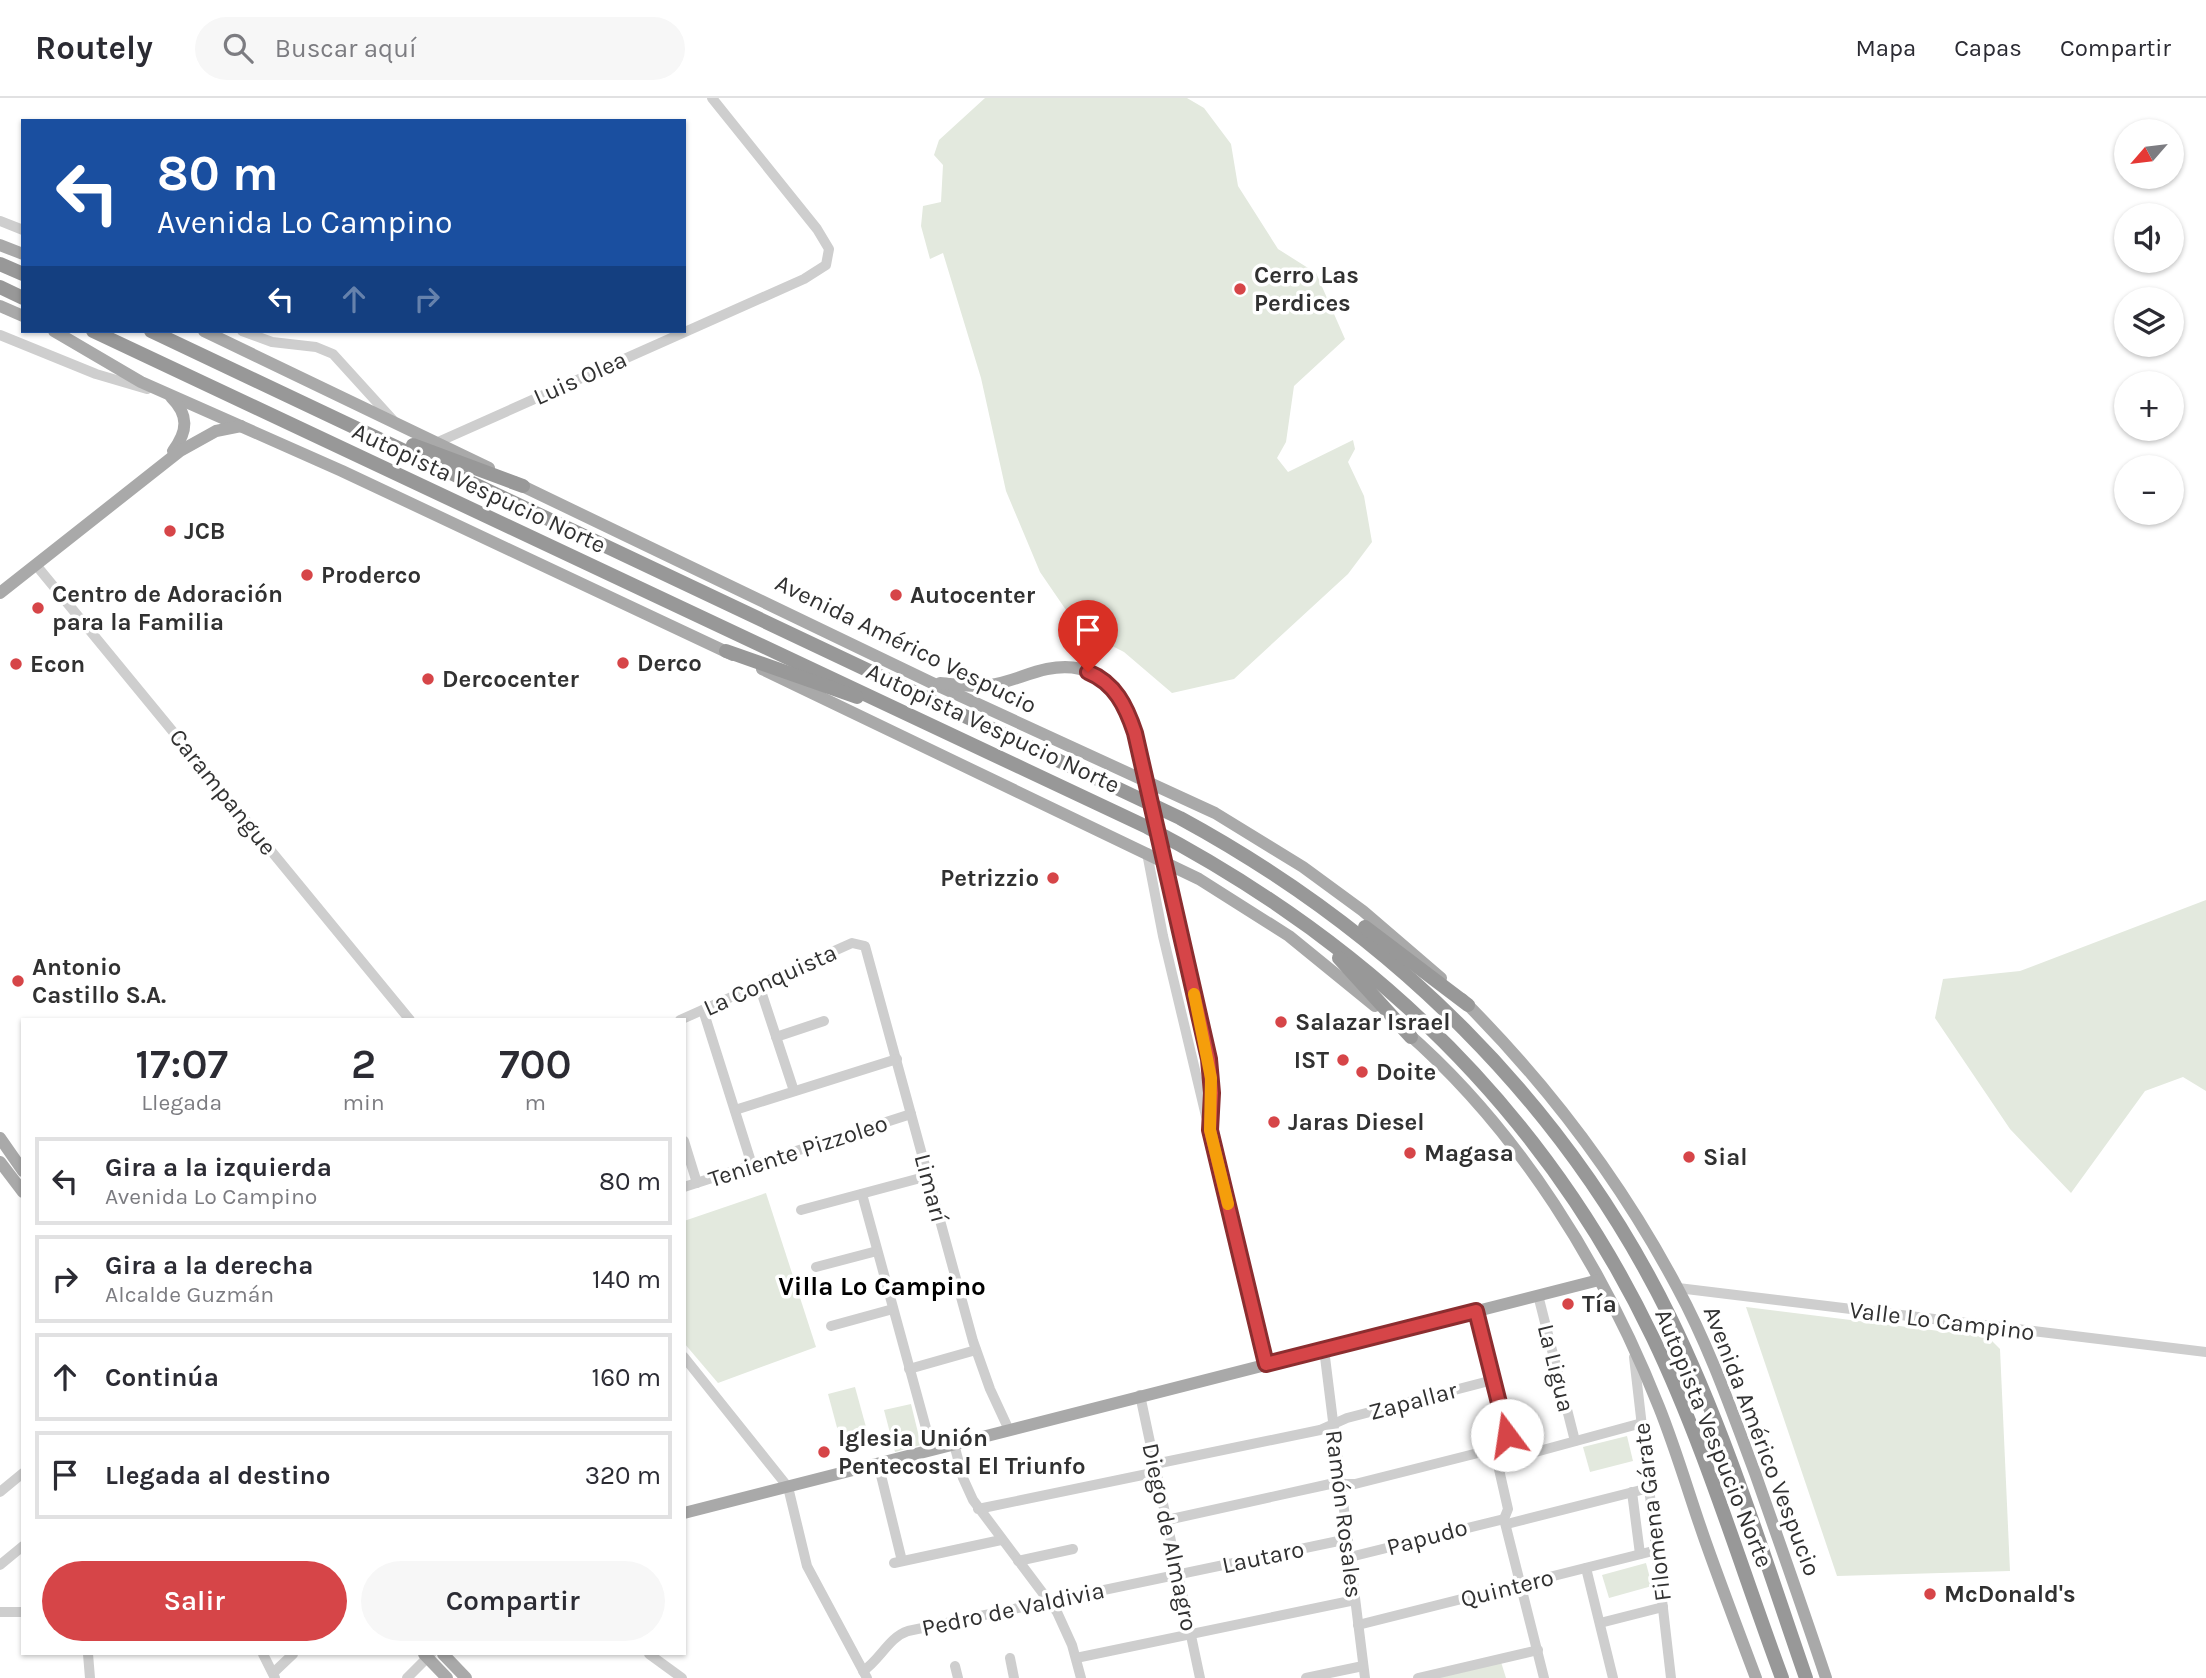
<!DOCTYPE html>
<html lang="es">
<meta charset="utf-8">
<style>
:root{--surface:#fff;--page:#f7f7f7;--text:#2b2b33;--muted:#7c7c81;--line:#e1e1e2;--accent:#d64548}
body{margin:0;font-family:Karla,sans-serif;background:var(--page);color:var(--text);height:100vh;display:flex;flex-direction:column;font-size:26px;white-space:nowrap}
*{box-sizing:border-box;margin:0}
p{font-size:23px;color:var(--muted)}
.icon{flex:none;width:38px;height:38px;fill:none;stroke:currentColor;stroke-width:2;stroke-linecap:round;stroke-linejoin:round}
.map{position:relative;flex:1;overflow:hidden}
.panel{position:absolute;left:21px;top:920px;width:665px;height:637px;display:flex;flex-direction:column;background:var(--surface);border-radius:0px;box-shadow:0 2px 5px #0004}
.panel>*{flex:none}
.top-card{position:absolute;left:21px;top:21px;width:665px;height:214px;border-radius:0px;box-shadow:0 2px 5px #0004;background:#1a4fa0;color:#fff;overflow:hidden}
.needle{width:46px;rotate:242deg}
.fabs{position:absolute;left:2114px;top:21px;display:grid;gap:14px}
.fabs a{display:grid;place-items:center;width:70px;height:70px;border-radius:50%;background:var(--surface);box-shadow:0 2px 5px #0004;font-size:35px}
.pin{position:absolute;display:grid;place-items:center;width:60px;height:60px;color:#fff;margin:-72px -30px;border-radius:50% 50% 50% 0;rotate:-45deg;box-shadow:0 0 7px #0007}
.pin .icon{rotate:45deg}
.me{position:absolute;width:77px;margin:-38px;rotate:346deg;stroke-linejoin:round;filter:drop-shadow(0 0 5px #0008)}
.turn{display:flex;align-items:center;gap:24px;height:147px;padding:0 21px;font-size:32px}
.turn .icon{width:91px;height:91px;stroke-width:2.5}
.turn b{display:block;font-size:49px;line-height:60px}
.lanes{display:flex;align-items:center;height:66px;padding:0 21px;background:#0003;justify-content:center;gap:35px;direction:ltr}
.lanes .off{opacity:.35}
.eta{display:flex;justify-content:space-evenly;align-items:center;height:119px;text-align:center}
.eta b{font-size:42px;font-weight:600;line-height:49px}
.button{display:flex;gap:14px;margin-top:auto;padding:14px 21px}
.button a{flex:1;height:80px;border-radius:42px;background:var(--accent);color:#fff;font-size:28px;font-weight:600;line-height:80px;text-align:center}
.button a+a{background:var(--page);color:var(--text)}
ul{padding:0;list-style:none}
li{display:flex;align-items:center;gap:21px;height:88px;margin:0 14px 10px;padding:0 7px;border:4px solid var(--line);border-radius:0px}
li div{flex:1}
li b{display:block;font-size:26px}
li em{font-style:normal}
header{display:flex;align-items:center;gap:42px;box-sizing:border-box;height:98px;padding:0 35px;background:var(--surface);border-bottom:2px solid var(--line)}
header strong{font-size:33px}
nav{display:flex;gap:38px;margin-inline-start:auto;font-size:24px}
.search{width:490px;height:63px;background:var(--page);display:flex;align-items:center;gap:18px;box-sizing:border-box;padding:0 24px;border-radius:38px;color:var(--muted);font-size:26px}
.map>svg:first-child{display:block}
.green{fill:#e3e9de}
.lines{fill:none;stroke-linecap:round;stroke-linejoin:round}
.minor{stroke:#cecece;stroke-width:10}
.major{stroke:#a9a9a9;stroke-width:12}
.highway{stroke:#989898;stroke-width:14}
.major-bridge{stroke:#a9a9a9;stroke-width:12}
.route-casing{stroke:#8b2d2f;stroke-width:18}
.route{stroke:#d64548;stroke-width:12}
.slow{stroke:#f59e0b;stroke-width:12}
.poi-dot{fill:#d64548;stroke:#fff;stroke-width:2.5}
.labels{text-anchor:middle;stroke-width:7;stroke-linejoin:round;paint-order:stroke}
.poi-label{font-size:24px;font-weight:bold;fill:#313131;stroke:#fff;text-anchor:start}
.street-label{font-size:24px;fill:#313131;stroke:#fff}
.neighbourhood-label{font-size:26px;font-weight:bold;fill:#000;stroke:#fff}
</style>
<header>
<strong>Routely</strong>
<div class="search"><svg class="icon" aria-label="search" viewBox="0 0 24 24"><circle cx="10" cy="10" r="6"/><path d="M15 15l6 6"/></svg>Buscar aquí</div>
<nav><a>Mapa</a><a>Capas</a><a>Compartir</a></nav>
</header>
<div class="map">
<svg width="2206" height="1580" viewBox="0 0 2206 1580">
<rect width="100%" height="100%" fill="#fff"/>
<g class="green">
<polygon points="985,0 1187,0 1204,10 1231,46 1238,88 1278,151 1316,175 1345,241 1294,288 1286,344 1277,360 1288,374 1353,342 1355,351 1348,364 1364,398 1372,444 1348,476 1234,581 1172,595 1124,554 1079,531 1040,474 1006,393 981,280 943,155 930,161 921,128 923,108 941,104 943,67 934,57 939,42"/>
<polygon points="2206,802 2206,993 2183,979 2145,993 2071,1095 2010,1031 1935,920 1943,881 2020,873"/>
<polygon points="766,1095 816,1249 718,1285 684,1245 684,1123"/>
<polygon points="1746,1209 1988,1239 2000,1251 2010,1473 1837,1478"/>
<polygon points="855,1289 866,1329 839,1337 828,1296"/>
<polygon points="911,1306 921,1347 895,1354 884,1312"/>
<polygon points="1627,1338 1633,1363 1590,1374 1583,1349"/>
<polygon points="1646,1465 1652,1488 1609,1500 1602,1477"/>
<polygon points="1501,1564 1506,1580 1434,1580"/>
</g>
<g class="lines">
<g class="minor">
<polyline points="0,123 23,132"/>
<polyline points="242,233 272,244 316,249 333,256 393,322"/>
<polyline points="0,237 96,276 147,291"/>
<polyline points="438,344 804,181 826,167 829,151 817,131 712,0"/>
<polyline points="36,467 410,922"/>
<polyline points="1147,755 1163,838 1206,1018"/>
<polyline points="759,887 794,993"/>
<polyline points="703,912 752,1067"/>
<polyline points="680,922 852,845 865,848 973,1243 990,1291 1009,1332"/>
<polyline points="776,939 824,923"/>
<polyline points="735,1012 897,961"/>
<polyline points="684,1043 697,1085"/>
<polyline points="684,1089 911,1016"/>
<polyline points="862,1096 932,1352"/>
<polyline points="801,1112 928,1078"/>
<polyline points="816,1169 877,1153"/>
<polyline points="1678,1190 2206,1254"/>
<polyline points="1538,1197 1575,1343"/>
<polyline points="1476,1213 1507,1337 1498,1367 1508,1411 1504,1421 1544,1580"/>
<polyline points="831,1228 893,1211"/>
<polyline points="1324,1251 1365,1580"/>
<polyline points="684,1259 788,1389 807,1468 867,1580"/>
<polyline points="1634,1259 1671,1580"/>
<polyline points="909,1271 976,1252"/>
<polyline points="1140,1297 1200,1580"/>
<polyline points="954,1346 963,1380 973,1402 1057,1514 1072,1547 1081,1580"/>
<polyline points="878,1365 902,1463"/>
<polyline points="1155,1366 1320,1332 1347,1320 1493,1282"/>
<polyline points="0,1394 23,1375"/>
<polyline points="1632,1394 1640,1456"/>
<polyline points="978,1411 1157,1374"/>
<polyline points="1167,1422 1330,1386 1355,1386 1486,1353 1521,1358 1642,1325"/>
<polyline points="1507,1426 1649,1390"/>
<polyline points="1350,1459 1504,1421"/>
<polyline points="1018,1463 1073,1451"/>
<polyline points="894,1465 1001,1442"/>
<polyline points="0,1467 23,1448"/>
<polyline points="1586,1470 1613,1580"/>
<polyline points="0,1514 23,1514"/>
<polyline points="1600,1525 1663,1509"/>
<polyline points="1358,1527 1657,1452"/>
<polyline points="88,1556 90,1580"/>
<polyline points="263,1556 275,1580"/>
<polyline points="649,1556 682,1580"/>
<polyline points="1010,1560 1014,1580"/>
<polyline points="1076,1560 1355,1502"/>
<polyline points="955,1568 958,1580"/>
<path d="M863,1573C880,1562 889,1539 908,1533L1348,1441"/>
<polyline points="273,1575 293,1556"/>
<polyline points="407,1580 431,1556"/>
<polyline points="1306,1580 1363,1568"/>
<polyline points="1418,1580 1538,1552"/>
</g>
<g class="major">
<polyline points="0,147 23,156"/>
<polyline points="0,208 23,218"/>
<polyline points="54,233 141,284 342,373 733,557"/>
<polyline points="204,233 489,370"/>
<path d="M171,299C189,317 188,333 173,353"/>
<polyline points="514,384 930,584 1215,715 1303,769 1363,813 1441,880"/>
<polyline points="0,495 180,353 216,333 241,328"/>
<polyline points="762,571 1199,781 1289,838 1375,908"/>
<path d="M940,585C956,586 973,590 989,587C1009,585 1027,575 1047,571C1113,558 1129,614 1142,665"/>
<polyline points="1186,861 1210,970 1210,1032 1266,1266"/>
<path d="M1462,901C1547,986 1620,1082 1677,1189C1709,1248 1731,1311 1755,1375C1779,1443 1803,1511 1826,1580"/>
<path d="M1405,933C1519,1032 1604,1170 1659,1309C1677,1354 1690,1400 1706,1445C1722,1490 1739,1535 1756,1580"/>
<polyline points="0,1040 23,1073"/>
<polyline points="0,1064 23,1094"/>
<polyline points="684,1415 1599,1182"/>
<polyline points="424,1556 447,1580"/>
<polyline points="443,1556 466,1580"/>
</g>
<g class="highway">
<polyline points="0,166 23,176"/>
<polyline points="0,189 23,200"/>
<path d="M93,233L1147,729C1369,845 1544,1012 1653,1240C1705,1349 1740,1467 1782,1580"/>
<path d="M151,233L1180,720C1390,834 1564,1003 1670,1219C1726,1334 1764,1459 1806,1580"/>
<polyline points="413,347 523,388"/>
<polyline points="726,553 857,599"/>
<polyline points="1365,829 1468,907"/>
<polyline points="1339,860 1411,939"/>
</g>
<polyline class="major-bridge" points="1142,665 1186,861"/>
</g>
<g class="lines">
<defs>
<path id="route" d="M1088,574C1115,585 1126,608 1135,635L1209,961L1212,995L1210,1032L1266,1266L1476,1213L1507,1337"/>
</defs>
<use href="#route" class="route-casing"/>
<use href="#route" class="route"/>
<polyline class="slow" points="1194,896 1211,980 1210,1032 1228,1106"/>
</g>
<g class="poi-dot">
<circle cx="1240" cy="191" r="7"/>
<circle cx="170" cy="433" r="7"/>
<circle cx="307" cy="477" r="7"/>
<circle cx="896" cy="497" r="7"/>
<circle cx="38" cy="510" r="7"/>
<circle cx="623" cy="565" r="7"/>
<circle cx="16" cy="566" r="7"/>
<circle cx="428" cy="581" r="7"/>
<circle cx="1053" cy="780" r="7"/>
<circle cx="18" cy="883" r="7"/>
<circle cx="1281" cy="924" r="7"/>
<circle cx="1343" cy="962" r="7"/>
<circle cx="1362" cy="974" r="7"/>
<circle cx="1274" cy="1024" r="7"/>
<circle cx="1410" cy="1055" r="7"/>
<circle cx="1689" cy="1059" r="7"/>
<circle cx="1568" cy="1206" r="7"/>
<circle cx="824" cy="1354" r="7"/>
<circle cx="1930" cy="1496" r="7"/>
</g>
<g class="labels">
<g class="poi-label">
<text x="1254" y="185">Cerro Las<tspan x="1254" dy="28">Perdices</tspan></text>
<text x="184" y="441">JCB</text>
<text x="321" y="485">Proderco</text>
<text x="52" y="504">Centro de Adoración<tspan x="52" dy="28">para la Familia</tspan></text>
<text x="910" y="505">Autocenter</text>
<text x="637" y="573">Derco</text>
<text x="30" y="574">Econ</text>
<text x="442" y="589">Dercocenter</text>
<text x="1039" y="788" text-anchor="end">Petrizzio</text>
<text x="32" y="877">Antonio<tspan x="32" dy="28">Castillo S.A.</tspan></text>
<text x="1295" y="932">Salazar Israel</text>
<text x="1329" y="970" text-anchor="end">IST</text>
<text x="1376" y="982">Doite</text>
<text x="1288" y="1032">Jaras Diesel</text>
<text x="1424" y="1063">Magasa</text>
<text x="1703" y="1067">Sial</text>
<text x="1582" y="1214">Tía</text>
<text x="838" y="1348">Iglesia Unión<tspan x="838" dy="28">Pentecostal El Triunfo</tspan></text>
<text x="1944" y="1504">McDonald's</text>
</g>
<g class="street-label">
<text transform="translate(580 280) rotate(-24)" y="8">Luis Olea</text>
<text transform="translate(479 390) rotate(25)" y="8">Autopista Vespucio Norte</text>
<text transform="translate(906 546) rotate(26)" y="8">Avenida Américo Vespucio</text>
<text transform="translate(993 630) rotate(25)" y="8">Autopista Vespucio Norte</text>
<text transform="translate(223 694) rotate(51)" y="8">Carampangue</text>
<text transform="translate(770 882) rotate(-24)" y="8">La Conquista</text>
<text transform="translate(798 1053) rotate(-18)" y="8">Teniente Pizzoleo</text>
<text transform="translate(931 1090) rotate(75)" y="8">Limarí</text>
<text transform="translate(1942 1223) rotate(7)" y="8">Valle Lo Campino</text>
<text transform="translate(1556 1270) rotate(76)" y="8">La Ligua</text>
<text transform="translate(1413 1303) rotate(-15)" y="8">Zapallar</text>
<text transform="translate(1714 1340) rotate(68)" y="8">Autopista Vespucio Norte</text>
<text transform="translate(1762 1343) rotate(69)" y="8">Avenida Américo Vespucio</text>
<text transform="translate(1652 1414) rotate(-97)" y="8">Filomena Gárate</text>
<text transform="translate(1344 1416) rotate(83)" y="8">Ramón Rosales</text>
<text transform="translate(1170 1439) rotate(78)" y="8">Diego de Almagro</text>
<text transform="translate(1427 1439) rotate(-15)" y="8">Papudo</text>
<text transform="translate(1263 1459) rotate(-12)" y="8">Lautaro</text>
<text transform="translate(1507 1490) rotate(-14)" y="8">Quintero</text>
<text transform="translate(1013 1511) rotate(-12)" y="8">Pedro de Valdivia</text>
</g>
<g class="neighbourhood-label">
<text x="882" y="1197">Villa Lo Campino</text>
</g>
</g>
</svg>
<div class="fabs">
<a><svg class="needle" viewBox="-14 -14 28 28"><path d="M0-13l5 13h-10z" fill="#e53935"/><path d="M0 13l5-13h-10z" fill="#7c7c81"/></svg></a>
<a><svg class="icon" aria-label="sound" viewBox="0 0 24 24"><path d="M4 9h4l5-4v14l-5-4H4zM17 9q2 3 0 6"/></svg></a>
<a><svg class="icon" aria-label="layers" viewBox="0 0 24 24"><path d="M12 4l9 5-9 5-9-5zM3 14l9 5 9-5"/></svg></a>
<a>+</a>
<a>−</a>
</div>
<div class="pin" style="left:1088px;top:574px;background:#d93025"><svg class="icon" aria-label="arrive" viewBox="0 0 24 24"><path d="M6 21V4h12l-3 4 3 4H6"/></svg></div>
<svg class="me" style="left:1507px;top:1337px" viewBox="-20 -20 40 40"><circle r="19" fill="#fff"/><path d="M0-13L10 11 0 6-10 11z" fill="#d64548"/></svg>
<div class="top-card">
<div class="turn"><svg class="icon" aria-label="left" viewBox="0 0 24 24"><path d="M17 20v-9H6M10 6l-5 5 5 5"/></svg><div><b>80 m</b>Avenida Lo Campino</div></div>
<div class="lanes"><svg class="icon" aria-label="left" viewBox="0 0 24 24"><path d="M17 20v-9H6M10 6l-5 5 5 5"/></svg><svg class="icon off" aria-label="ahead" viewBox="0 0 24 24"><path d="M12 20V5M6 11l6-6 6 6"/></svg><svg class="icon off" aria-label="right" viewBox="0 0 24 24"><path d="M7 20v-9h11M14 6l5 5-5 5"/></svg></div>
</div>
<section class="panel">
<div class="eta">
<div><b>17:07</b><p>Llegada</p></div>
<div><b>2</b><p>min</p></div>
<div><b>700</b><p>m</p></div>
</div>
<ul>
<li><svg class="icon" aria-label="left" viewBox="0 0 24 24"><path d="M17 20v-9H6M10 6l-5 5 5 5"/></svg><div><b>Gira a la izquierda</b><p>Avenida Lo Campino</p></div><em>80 m</em></li>
<li><svg class="icon" aria-label="right" viewBox="0 0 24 24"><path d="M7 20v-9h11M14 6l5 5-5 5"/></svg><div><b>Gira a la derecha</b><p>Alcalde Guzmán</p></div><em>140 m</em></li>
<li><svg class="icon" aria-label="ahead" viewBox="0 0 24 24"><path d="M12 20V5M6 11l6-6 6 6"/></svg><div><b>Continúa</b></div><em>160 m</em></li>
<li><svg class="icon" aria-label="arrive" viewBox="0 0 24 24"><path d="M6 21V4h12l-3 4 3 4H6"/></svg><div><b>Llegada al destino</b></div><em>320 m</em></li>
</ul>
<div class="button"><a>Salir</a><a>Compartir</a></div>
</section>
</div>
